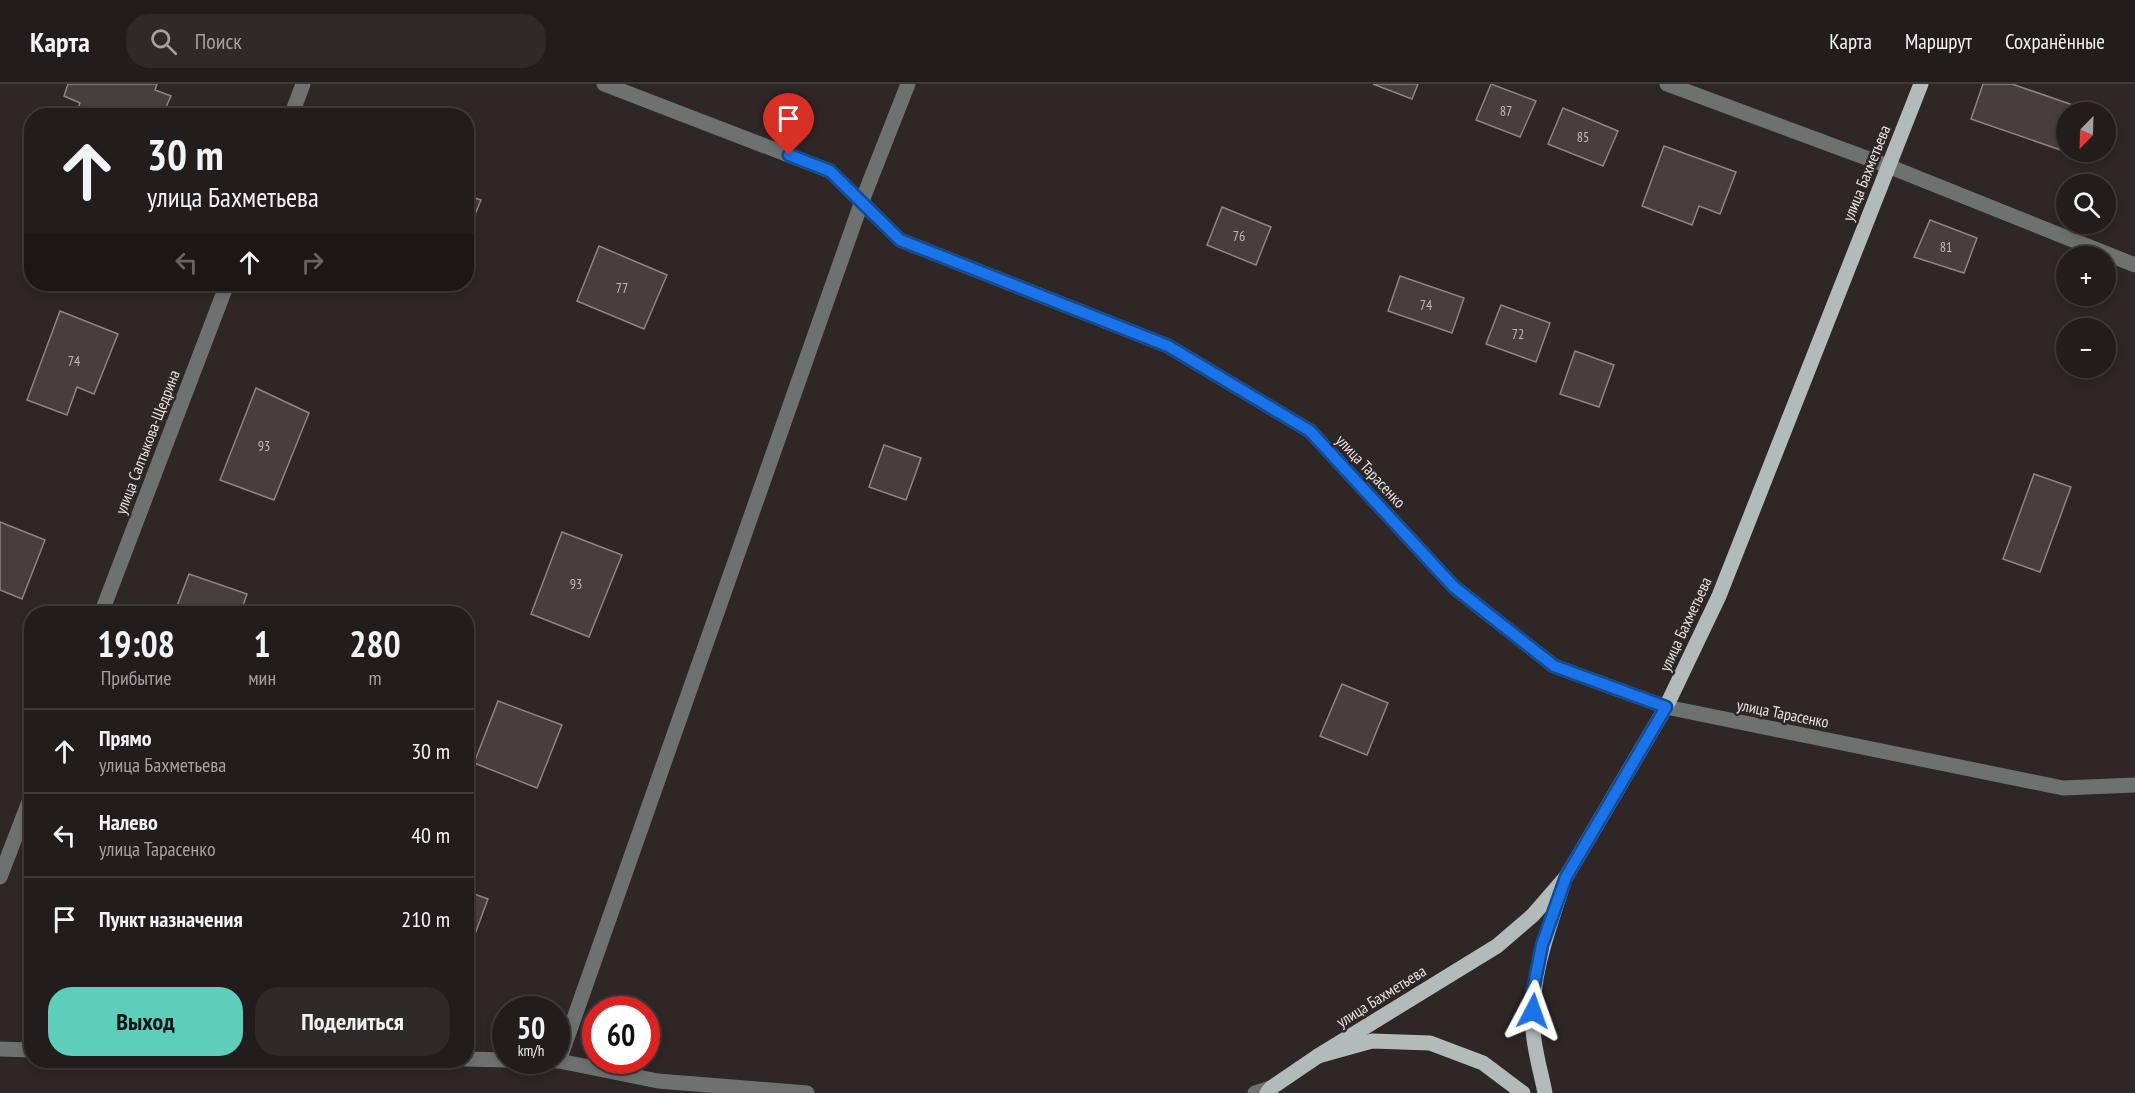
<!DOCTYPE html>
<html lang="ru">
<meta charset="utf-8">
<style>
:root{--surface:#231c1c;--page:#2f2929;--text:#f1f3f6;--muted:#a3a1a3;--line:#403a3b;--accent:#5cceba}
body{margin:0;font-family:"PT Sans Narrow",sans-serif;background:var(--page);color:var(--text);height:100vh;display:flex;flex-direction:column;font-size:22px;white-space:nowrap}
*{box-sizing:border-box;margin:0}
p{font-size:20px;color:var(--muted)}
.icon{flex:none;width:33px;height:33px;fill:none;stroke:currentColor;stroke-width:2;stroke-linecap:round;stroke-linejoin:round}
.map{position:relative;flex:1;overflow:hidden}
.sheet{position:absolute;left:24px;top:522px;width:450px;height:462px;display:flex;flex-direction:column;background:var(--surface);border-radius:24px;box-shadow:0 3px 9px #0003,0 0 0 2px var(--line)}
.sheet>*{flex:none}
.hud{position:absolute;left:24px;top:24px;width:450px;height:183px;border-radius:24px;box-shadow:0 3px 9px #0003,0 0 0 2px var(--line);background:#231c1c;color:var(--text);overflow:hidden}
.needle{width:39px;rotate:203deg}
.fabs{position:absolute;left:2056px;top:18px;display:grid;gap:12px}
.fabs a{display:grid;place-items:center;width:60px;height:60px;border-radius:50%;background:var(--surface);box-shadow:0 3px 9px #0003,0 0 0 2px var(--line);font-size:30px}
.speed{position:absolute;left:492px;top:912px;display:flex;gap:12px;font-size:30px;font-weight:700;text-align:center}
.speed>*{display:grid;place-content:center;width:78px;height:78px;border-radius:50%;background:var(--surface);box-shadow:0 3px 9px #0003,0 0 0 2px var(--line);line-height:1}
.speed small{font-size:15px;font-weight:400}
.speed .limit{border:9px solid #d22;background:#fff;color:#111}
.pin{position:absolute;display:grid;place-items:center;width:51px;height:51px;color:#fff;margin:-62px -26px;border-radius:50% 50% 50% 0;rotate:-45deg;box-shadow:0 0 6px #0007}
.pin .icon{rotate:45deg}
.me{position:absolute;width:66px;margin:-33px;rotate:4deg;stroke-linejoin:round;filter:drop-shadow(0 0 4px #0008)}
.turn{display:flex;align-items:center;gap:21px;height:126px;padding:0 24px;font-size:27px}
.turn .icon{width:78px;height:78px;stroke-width:2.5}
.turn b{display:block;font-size:42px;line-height:51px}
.lanes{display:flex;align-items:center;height:57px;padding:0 24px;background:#0003;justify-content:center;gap:30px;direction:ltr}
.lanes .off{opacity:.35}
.eta{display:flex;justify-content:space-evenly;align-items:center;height:102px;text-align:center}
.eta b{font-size:36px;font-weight:700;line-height:42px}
.action{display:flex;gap:12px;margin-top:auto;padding:12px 24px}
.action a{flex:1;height:69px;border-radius:24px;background:var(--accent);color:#111;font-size:24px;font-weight:700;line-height:69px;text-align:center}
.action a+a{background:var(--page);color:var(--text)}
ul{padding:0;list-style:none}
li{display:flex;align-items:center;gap:18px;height:84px;padding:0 24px;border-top:2px solid var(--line)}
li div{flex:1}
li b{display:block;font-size:22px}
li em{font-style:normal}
header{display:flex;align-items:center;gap:36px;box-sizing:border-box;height:84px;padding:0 30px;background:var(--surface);border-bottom:2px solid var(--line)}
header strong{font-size:28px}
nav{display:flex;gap:33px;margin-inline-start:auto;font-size:21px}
.search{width:420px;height:54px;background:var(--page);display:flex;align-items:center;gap:15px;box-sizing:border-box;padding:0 21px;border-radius:24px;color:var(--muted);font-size:22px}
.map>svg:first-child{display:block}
.building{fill:#483e3e;stroke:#8f8483;stroke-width:1.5}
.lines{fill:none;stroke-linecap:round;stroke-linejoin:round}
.minor{stroke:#6d7170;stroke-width:15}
.major{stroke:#b1bbb9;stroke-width:15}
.route-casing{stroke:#114b97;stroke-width:15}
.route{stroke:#1a73e8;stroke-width:10}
.labels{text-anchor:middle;stroke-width:5;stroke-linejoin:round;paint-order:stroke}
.number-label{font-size:14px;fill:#c0b9b9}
.street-label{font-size:16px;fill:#e8e2e2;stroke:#2f2626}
</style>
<header>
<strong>Карта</strong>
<div class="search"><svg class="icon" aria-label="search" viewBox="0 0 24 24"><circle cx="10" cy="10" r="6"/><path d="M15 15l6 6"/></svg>Поиск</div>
<nav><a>Карта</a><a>Маршрут</a><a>Сохранённые</a></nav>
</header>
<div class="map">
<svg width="2135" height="1009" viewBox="0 0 2135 1009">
<rect width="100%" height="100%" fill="#2f2626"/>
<g class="building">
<polygon points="68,0 157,0 155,6 171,12 162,32 75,32 80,19 64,12"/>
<polygon points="1373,0 1418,0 1412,15"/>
<polygon points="1491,0 1536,17 1520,53 1476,36"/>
<polygon points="1983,0 2012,0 2093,28 2067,28 2067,68 2079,68 2078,72 1971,35"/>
<polygon points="1563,24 1618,47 1603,82 1548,60"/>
<polygon points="1664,62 1736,88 1720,130 1699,122 1692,141 1642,122"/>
<polygon points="466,111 481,116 466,152"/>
<polygon points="1222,123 1271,143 1256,181 1207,161"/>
<polygon points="1930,136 1977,154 1964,189 1914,173"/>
<polygon points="599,162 667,191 644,245 577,217"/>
<polygon points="1400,192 1464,214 1452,249 1388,227"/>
<polygon points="1501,221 1550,239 1536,278 1486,260"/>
<polygon points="60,227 118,250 94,310 77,303 67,331 27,316"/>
<polygon points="1575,267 1614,281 1599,323 1560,310"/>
<polygon points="256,304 309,329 274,416 220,396"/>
<polygon points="884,361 921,374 906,416 869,403"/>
<polygon points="2034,390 2071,403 2040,488 2003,475"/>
<polygon points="0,438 45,456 22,515 0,506"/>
<polygon points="562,448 622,471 589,553 531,530"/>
<polygon points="189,490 247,510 240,530 174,530"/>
<polygon points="1342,600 1388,619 1367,671 1320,652"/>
<polygon points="498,617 562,641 537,704 474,679"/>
<polygon points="466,807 488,815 472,858 466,856"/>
</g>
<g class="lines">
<g class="minor">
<polyline points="604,0 830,87 900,156 1168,262 1310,347 1454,503 1554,582 1666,623 2063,704 2135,701"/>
<polyline points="1667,0 1888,82 2135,181"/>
<polyline points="291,32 303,0"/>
<polyline points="101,530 227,200"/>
<polyline points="0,793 32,710"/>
<polyline points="0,965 32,966"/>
<polyline points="466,975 506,976"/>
<polyline points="519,976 559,977 658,997 807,1009"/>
<polyline points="559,977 862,117 908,0"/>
<polyline points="1255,1009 1271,1004"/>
</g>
<g class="major">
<polyline points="1318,972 1497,862 1533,831 1566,793 1666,623 1719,512 1921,0"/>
<polyline points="1267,1009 1271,1004 1318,972 1372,957 1430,959 1483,979 1523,1009"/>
<path d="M1545,1009C1541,988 1534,966 1533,945C1530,894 1547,849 1563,801"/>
</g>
</g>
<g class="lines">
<defs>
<polyline id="route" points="789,71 830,87 900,156 1168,262 1310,347 1454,503 1554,582 1666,623 1566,793 1542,861 1533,906 1533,927"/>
</defs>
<use href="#route" class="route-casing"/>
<use href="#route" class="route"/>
</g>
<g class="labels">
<g class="number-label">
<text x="1506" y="32">87</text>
<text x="1583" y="58">85</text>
<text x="1239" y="157">76</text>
<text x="1946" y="168">81</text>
<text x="622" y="209">77</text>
<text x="1426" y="226">74</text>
<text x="1518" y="255">72</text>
<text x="74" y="282">74</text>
<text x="264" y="367">93</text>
<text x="576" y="505">93</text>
</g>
<g class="street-label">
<text transform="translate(1866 89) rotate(-68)" y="6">улица Бахметьева</text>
<text transform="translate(147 358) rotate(-69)" y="6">улица Салтыкова-Щедрина</text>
<text transform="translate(1371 387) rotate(47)" y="6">улица Тарасенко</text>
<text transform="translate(1685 540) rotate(-65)" y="6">улица Бахметьева</text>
<text transform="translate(1783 629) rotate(11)" y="6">улица Тарасенко</text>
<text transform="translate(1381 912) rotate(-32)" y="6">улица Бахметьева</text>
</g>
</g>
</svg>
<div class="fabs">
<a><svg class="needle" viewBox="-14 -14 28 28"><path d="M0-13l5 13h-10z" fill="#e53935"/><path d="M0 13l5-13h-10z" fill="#a3a1a3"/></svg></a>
<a><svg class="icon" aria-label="search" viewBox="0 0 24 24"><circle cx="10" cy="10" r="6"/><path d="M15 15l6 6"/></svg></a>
<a>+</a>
<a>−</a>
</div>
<div class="speed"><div>50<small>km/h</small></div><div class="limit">60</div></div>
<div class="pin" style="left:789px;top:71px;background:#d93025"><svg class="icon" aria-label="arrive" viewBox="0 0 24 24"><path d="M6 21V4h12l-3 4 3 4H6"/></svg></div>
<svg class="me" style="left:1533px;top:927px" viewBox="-20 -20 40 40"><path d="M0-17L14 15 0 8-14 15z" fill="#1a73e8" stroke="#fff" stroke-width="4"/></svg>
<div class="hud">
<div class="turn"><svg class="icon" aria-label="ahead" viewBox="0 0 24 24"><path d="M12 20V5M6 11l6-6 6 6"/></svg><div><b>30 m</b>улица Бахметьева</div></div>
<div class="lanes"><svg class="icon off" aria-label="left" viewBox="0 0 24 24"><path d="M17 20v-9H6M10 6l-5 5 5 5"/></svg><svg class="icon" aria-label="ahead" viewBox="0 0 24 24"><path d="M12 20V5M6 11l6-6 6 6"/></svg><svg class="icon off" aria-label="right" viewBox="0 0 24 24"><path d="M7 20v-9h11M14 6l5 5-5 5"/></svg></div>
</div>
<section class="sheet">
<div class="eta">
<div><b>19:08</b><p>Прибытие</p></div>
<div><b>1</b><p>мин</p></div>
<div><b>280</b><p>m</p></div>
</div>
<ul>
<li><svg class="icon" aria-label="ahead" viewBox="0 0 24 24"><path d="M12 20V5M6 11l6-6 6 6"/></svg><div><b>Прямо</b><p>улица Бахметьева</p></div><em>30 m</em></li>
<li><svg class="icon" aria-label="left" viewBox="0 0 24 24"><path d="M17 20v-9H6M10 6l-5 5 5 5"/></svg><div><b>Налево</b><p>улица Тарасенко</p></div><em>40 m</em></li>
<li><svg class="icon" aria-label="arrive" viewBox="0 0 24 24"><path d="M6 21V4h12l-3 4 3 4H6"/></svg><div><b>Пункт назначения</b></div><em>210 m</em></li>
</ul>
<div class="action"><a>Выход</a><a>Поделиться</a></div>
</section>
</div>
